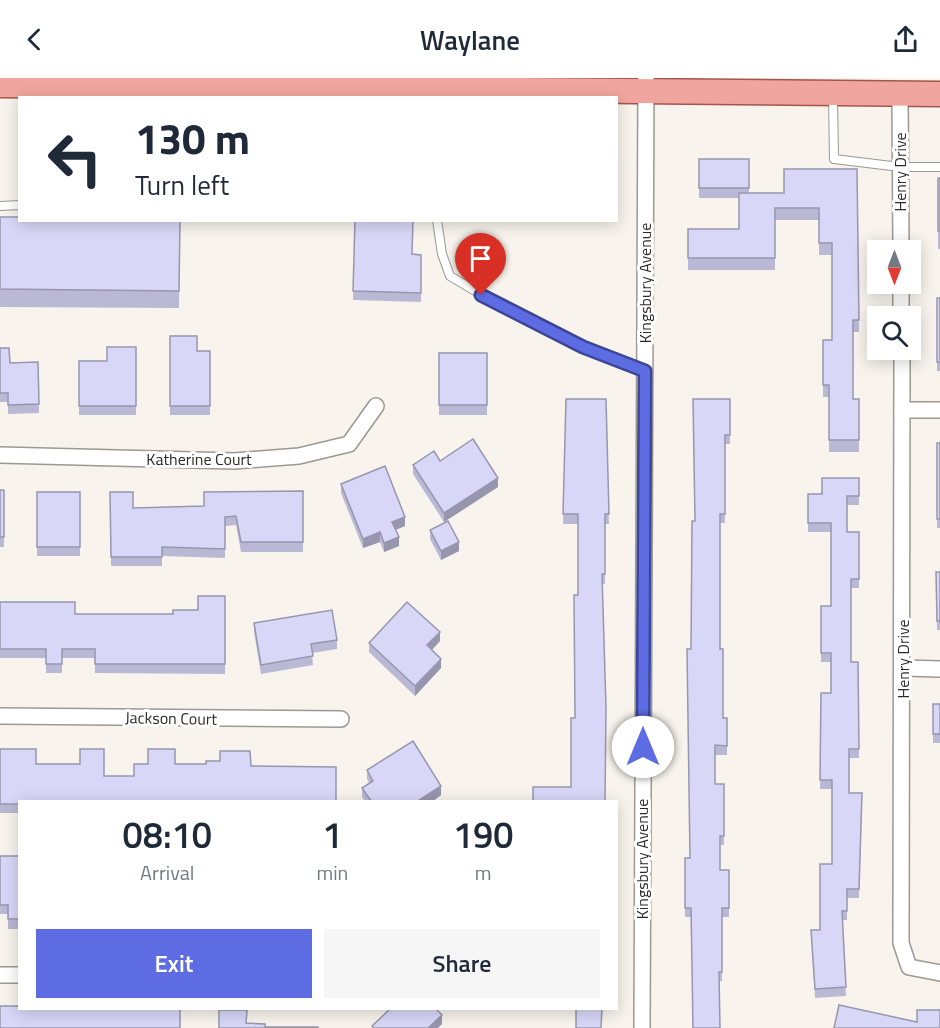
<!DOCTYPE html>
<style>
:root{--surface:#fff;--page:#f6f6f7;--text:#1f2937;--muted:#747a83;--accent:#5d6ce3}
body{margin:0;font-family:"Titillium Web",sans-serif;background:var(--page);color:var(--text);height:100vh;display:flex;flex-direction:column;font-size:22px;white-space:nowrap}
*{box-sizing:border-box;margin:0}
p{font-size:20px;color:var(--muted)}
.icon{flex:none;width:33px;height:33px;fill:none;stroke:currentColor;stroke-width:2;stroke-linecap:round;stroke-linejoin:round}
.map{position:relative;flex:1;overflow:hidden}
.sheet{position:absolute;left:18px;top:722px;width:600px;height:210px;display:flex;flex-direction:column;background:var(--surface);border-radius:0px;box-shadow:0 3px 15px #0003}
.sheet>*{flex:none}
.top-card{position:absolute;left:18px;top:18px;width:600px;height:126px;border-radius:0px;box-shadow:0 3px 15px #0003;background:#fff;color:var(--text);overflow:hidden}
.needle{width:39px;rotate:180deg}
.buttons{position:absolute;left:867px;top:162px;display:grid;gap:12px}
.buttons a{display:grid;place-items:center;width:54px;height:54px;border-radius:0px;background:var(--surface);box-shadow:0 3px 15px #0003;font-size:30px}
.pin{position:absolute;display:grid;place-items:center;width:51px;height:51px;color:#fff;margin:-62px -26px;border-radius:50% 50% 50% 0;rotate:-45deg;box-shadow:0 0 6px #0007}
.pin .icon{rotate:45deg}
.me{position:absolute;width:66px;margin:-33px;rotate:0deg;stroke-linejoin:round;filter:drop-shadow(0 0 4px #0008)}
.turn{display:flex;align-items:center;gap:21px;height:126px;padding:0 18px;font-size:27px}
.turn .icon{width:78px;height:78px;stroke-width:2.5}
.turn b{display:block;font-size:42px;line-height:51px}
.eta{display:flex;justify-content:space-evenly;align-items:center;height:102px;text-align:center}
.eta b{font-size:36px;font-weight:600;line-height:42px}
.button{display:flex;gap:12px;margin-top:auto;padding:12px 18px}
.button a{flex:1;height:69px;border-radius:0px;background:var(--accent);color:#fff;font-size:24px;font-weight:600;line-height:69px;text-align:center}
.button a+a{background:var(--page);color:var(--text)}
header{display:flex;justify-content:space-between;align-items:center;height:78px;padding:0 18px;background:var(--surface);font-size:27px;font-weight:600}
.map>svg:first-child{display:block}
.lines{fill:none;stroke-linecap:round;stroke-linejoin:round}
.service-casing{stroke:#9c9892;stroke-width:10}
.minor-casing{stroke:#9c9892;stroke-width:18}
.primary-casing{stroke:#a5544b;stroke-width:27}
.service{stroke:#fff;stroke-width:8}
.minor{stroke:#fff;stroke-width:15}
.primary{stroke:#f0a69e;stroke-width:24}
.wall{fill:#bab9d5}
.shaded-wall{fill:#9796ae}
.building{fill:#d8d7f8;stroke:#9796ae;stroke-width:1.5}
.route-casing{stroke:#3c4694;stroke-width:15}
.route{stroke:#5d6ce3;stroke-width:10}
.labels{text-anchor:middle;stroke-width:6;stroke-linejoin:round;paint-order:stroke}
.street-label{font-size:16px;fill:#2c2a28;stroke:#fff}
</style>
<header><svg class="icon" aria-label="back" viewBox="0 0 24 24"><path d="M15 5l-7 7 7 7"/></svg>Waylane<svg class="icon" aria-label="share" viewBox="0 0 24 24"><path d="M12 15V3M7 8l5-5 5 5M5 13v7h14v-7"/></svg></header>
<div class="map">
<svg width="940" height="950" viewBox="0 0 940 950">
<rect width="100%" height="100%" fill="#f8f4ed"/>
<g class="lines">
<defs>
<g id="service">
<polyline points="833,19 834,81 900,89 940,89"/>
<polyline points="0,128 20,127"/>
<polyline points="437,142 442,176 450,198 509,233 583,269 645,293"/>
</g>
<g id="minor">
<polyline points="900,16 901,172"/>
<polyline points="901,206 901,238"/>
<polyline points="902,272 901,865 909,889 940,895"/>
<polyline points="902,332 940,332"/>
<polyline points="0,377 234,383 299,378 349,366 376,328"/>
<polyline points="904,590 940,591"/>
<polyline points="0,638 341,641"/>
<polyline points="0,897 20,897"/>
<polyline points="642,950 646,0"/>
</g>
<polyline id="primary" points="0,7 940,16"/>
</defs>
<use href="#service" class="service-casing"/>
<use href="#minor" class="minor-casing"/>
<use href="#primary" class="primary-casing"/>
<use href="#service" class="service"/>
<use href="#minor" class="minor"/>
<use href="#primary" class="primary"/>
</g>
<g class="wall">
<polygon points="699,81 749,81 749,115 784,115 857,91 859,254 853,254 853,321 859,321 859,374 829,374 829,319 823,319 823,262 832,262 832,177 819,177 819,142 775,142 775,192 688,192 688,151 739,151 739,120 699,120"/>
<rect x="938" y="100" width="2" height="71"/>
<polygon points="0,139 180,142 179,230 0,229"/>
<polygon points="355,142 413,176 421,177 421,224 353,222"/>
<rect x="937" y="220" width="3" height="73"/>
<polygon points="170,258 197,273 210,273 210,337 170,337"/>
<polygon points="136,269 136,337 79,337 79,283 107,283"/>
<polygon points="0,270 10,285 38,284 39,335 8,336 8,324 0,324"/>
<rect x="439" y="275" width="48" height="62"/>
<polygon points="566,321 606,321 609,446 605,446 605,506 602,506 571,709 575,640 578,517 578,446 563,446"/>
<polygon points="730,321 730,366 725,366 725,445 720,445 720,571 723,640 727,640 727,677 715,677 715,706 724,706 724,767 720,767 720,792 729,792 729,839 722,839 722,903 719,903 691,839 685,839 685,780 690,780 691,571 695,443"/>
<rect x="937" y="365" width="3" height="85"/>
<polygon points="440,383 498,409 444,444 413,396 413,387"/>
<polygon points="859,400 859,427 847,427 847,454 859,454 859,510 851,510 851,584 858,584 859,680 849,680 849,715 862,724 859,820 847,820 847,842 842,842 846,918 815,920 811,852 820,852 832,786 832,711 820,711 821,615 831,615 831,584 821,584 821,528 831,528 831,454 808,454 808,416 822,416"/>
<polygon points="341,406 405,448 396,452 399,468 384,474 380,464 363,470 341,415"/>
<rect x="0" y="412" width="4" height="57"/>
<polygon points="303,413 303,474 241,474 236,447 225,448 225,480 162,478 162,488 111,488 110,414 133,430 204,428"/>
<rect x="37" y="414" width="43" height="64"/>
<polygon points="430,452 459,473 441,482 430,461"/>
<polygon points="936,494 940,494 940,552 937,552"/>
<polygon points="225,518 225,596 95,595 95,580 62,580 62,595 46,595 46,580 0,580 0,524 75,536 173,536 198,532"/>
<polygon points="254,545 337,562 337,571 312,575 313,587 261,596 254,554"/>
<polygon points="440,563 432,572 441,590 415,618 369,574 369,565"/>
<rect x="933" y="626" width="7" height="39"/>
<polygon points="0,671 36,686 104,698 134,698 175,686 251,688 20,723 20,735 0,735"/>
<polygon points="367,692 441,717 433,723 365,723 362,719 362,710 369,705 367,701"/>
<polygon points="0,778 20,778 20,851 8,851 8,836 0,836"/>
</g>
<g class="shaded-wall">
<polygon points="498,400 498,409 444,444 444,435"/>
<polygon points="405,439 405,448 392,453 392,444"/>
<polygon points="380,454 380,464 363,470 363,461"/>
<polygon points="399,459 399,468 384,474 384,465"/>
<polygon points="459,464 459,473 441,482 441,473"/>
<polygon points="440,554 440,563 427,577 427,567"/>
<polygon points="441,581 441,590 415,618 415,608"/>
<polygon points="441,708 441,717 433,723 418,723"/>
<polygon points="442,937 442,946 438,950 428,950"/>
</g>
<g class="building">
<rect x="699" y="81" width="50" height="29"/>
<polygon points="784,91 857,91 859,242 853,242 853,321 859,321 859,362 829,362 829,307 823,307 823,262 832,262 832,165 819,165 819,130 775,130 775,180 688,180 688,151 739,151 739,115 784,115"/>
<rect x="938" y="100" width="2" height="53"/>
<polygon points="0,139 20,139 20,142 180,142 179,213 0,211"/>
<polygon points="355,142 413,142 412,176 421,177 421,215 353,213"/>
<rect x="937" y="220" width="3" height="64"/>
<polygon points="170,258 197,258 197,273 210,273 210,328 170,328"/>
<polygon points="107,269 136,269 136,328 79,328 79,283 107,283"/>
<polygon points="0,270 9,270 10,285 38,284 39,326 8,327 8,315 0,315"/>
<rect x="439" y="275" width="48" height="52"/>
<polygon points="566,321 606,321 609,436 605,436 605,496 602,496 606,630 605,723 533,723 533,709 571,709 571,640 575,640 574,517 578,517 578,436 563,436"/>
<polygon points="693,321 730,321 730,357 725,357 725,436 720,436 720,571 723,571 723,640 727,640 727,668 715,667 715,706 724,706 724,758 720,758 720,792 729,792 729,830 722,830 722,894 719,894 720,950 693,950 691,830 685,830 685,780 690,780 687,571 691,571 692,443 695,443"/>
<polygon points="473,361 498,400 444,435 413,387 434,373 440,383"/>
<rect x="937" y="365" width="3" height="76"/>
<polygon points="385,388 405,439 392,444 399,459 384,465 380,454 363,461 341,406"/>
<polygon points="822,400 859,400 859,418 847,418 847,454 859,454 859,501 851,501 851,584 858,584 859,671 849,671 849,715 862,715 859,811 847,811 847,833 842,833 846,909 815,911 811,852 820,852 820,786 832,786 832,702 820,702 821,615 831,615 831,575 821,575 821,528 831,528 831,445 808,445 808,416 822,416"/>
<rect x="0" y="412" width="4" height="47"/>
<polygon points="303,413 303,464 241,464 236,438 225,439 225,471 162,469 162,479 111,479 110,414 133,414 133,430 204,428 204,414"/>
<rect x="37" y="414" width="43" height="55"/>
<polygon points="448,443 459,464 441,473 430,452"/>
<polygon points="936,494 940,494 940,543 937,543"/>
<polygon points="198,518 225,518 225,586 95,586 95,571 62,571 62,586 46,586 46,571 0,571 0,524 75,524 75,536 173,536 173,532 198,532"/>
<polygon points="407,524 440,554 427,567 441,581 415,608 369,565"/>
<polygon points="332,532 337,562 311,566 313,578 261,587 254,545"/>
<rect x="933" y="626" width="7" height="30"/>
<polygon points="413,663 441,708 418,723 371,723 362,710 373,703 367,692"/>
<polygon points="0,671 36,671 36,686 80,686 80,671 104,671 104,698 134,698 134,686 148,686 148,671 175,671 175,686 206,686 206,683 220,683 220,673 250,673 251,688 336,689 336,723 20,723 20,726 0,726"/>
<polygon points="0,778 20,778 20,841 8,841 8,827 0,827"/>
<polygon points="839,927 917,944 917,932 940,932 940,950 834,950"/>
<polygon points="0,928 20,928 20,930 180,930 180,950 0,950"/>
<polygon points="391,930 435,930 442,937 428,950 374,950 372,948"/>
<polygon points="576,930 602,930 601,950 576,950"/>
<polygon points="219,932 247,932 246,945 265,946 265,949 318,949 318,950 219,950"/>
</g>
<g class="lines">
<defs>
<polyline id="route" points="481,217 583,269 645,293 643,669"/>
</defs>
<use href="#route" class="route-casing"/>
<use href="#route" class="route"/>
</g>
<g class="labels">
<g class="street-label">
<text transform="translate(900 94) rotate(-90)" y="6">Henry Drive</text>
<text transform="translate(645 205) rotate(-90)" y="6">Kingsbury Avenue</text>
<text x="199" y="387">Katherine Court</text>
<text transform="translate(903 581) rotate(-90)" y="6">Henry Drive</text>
<text transform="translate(171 640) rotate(1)" y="6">Jackson Court</text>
<text transform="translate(642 781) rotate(-90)" y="6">Kingsbury Avenue</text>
</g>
</g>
</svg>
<div class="buttons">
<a><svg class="needle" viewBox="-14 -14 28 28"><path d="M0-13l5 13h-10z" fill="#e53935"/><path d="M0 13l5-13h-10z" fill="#747a83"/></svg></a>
<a><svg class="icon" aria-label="search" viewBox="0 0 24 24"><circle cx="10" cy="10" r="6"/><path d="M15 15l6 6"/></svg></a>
</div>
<div class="pin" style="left:481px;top:217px;background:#d93025"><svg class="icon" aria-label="arrive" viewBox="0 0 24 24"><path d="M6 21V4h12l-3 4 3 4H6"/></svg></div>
<svg class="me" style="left:643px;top:669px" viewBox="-20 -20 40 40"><circle r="19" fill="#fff"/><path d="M0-13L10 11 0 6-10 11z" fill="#5d6ce3"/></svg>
<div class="top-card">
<div class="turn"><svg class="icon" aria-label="left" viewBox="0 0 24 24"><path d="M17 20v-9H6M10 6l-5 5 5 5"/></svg><div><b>130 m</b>Turn left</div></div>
</div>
<section class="sheet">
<div class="eta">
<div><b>08:10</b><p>Arrival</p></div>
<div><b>1</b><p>min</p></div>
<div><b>190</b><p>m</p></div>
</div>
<div class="button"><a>Exit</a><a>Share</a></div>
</section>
</div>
